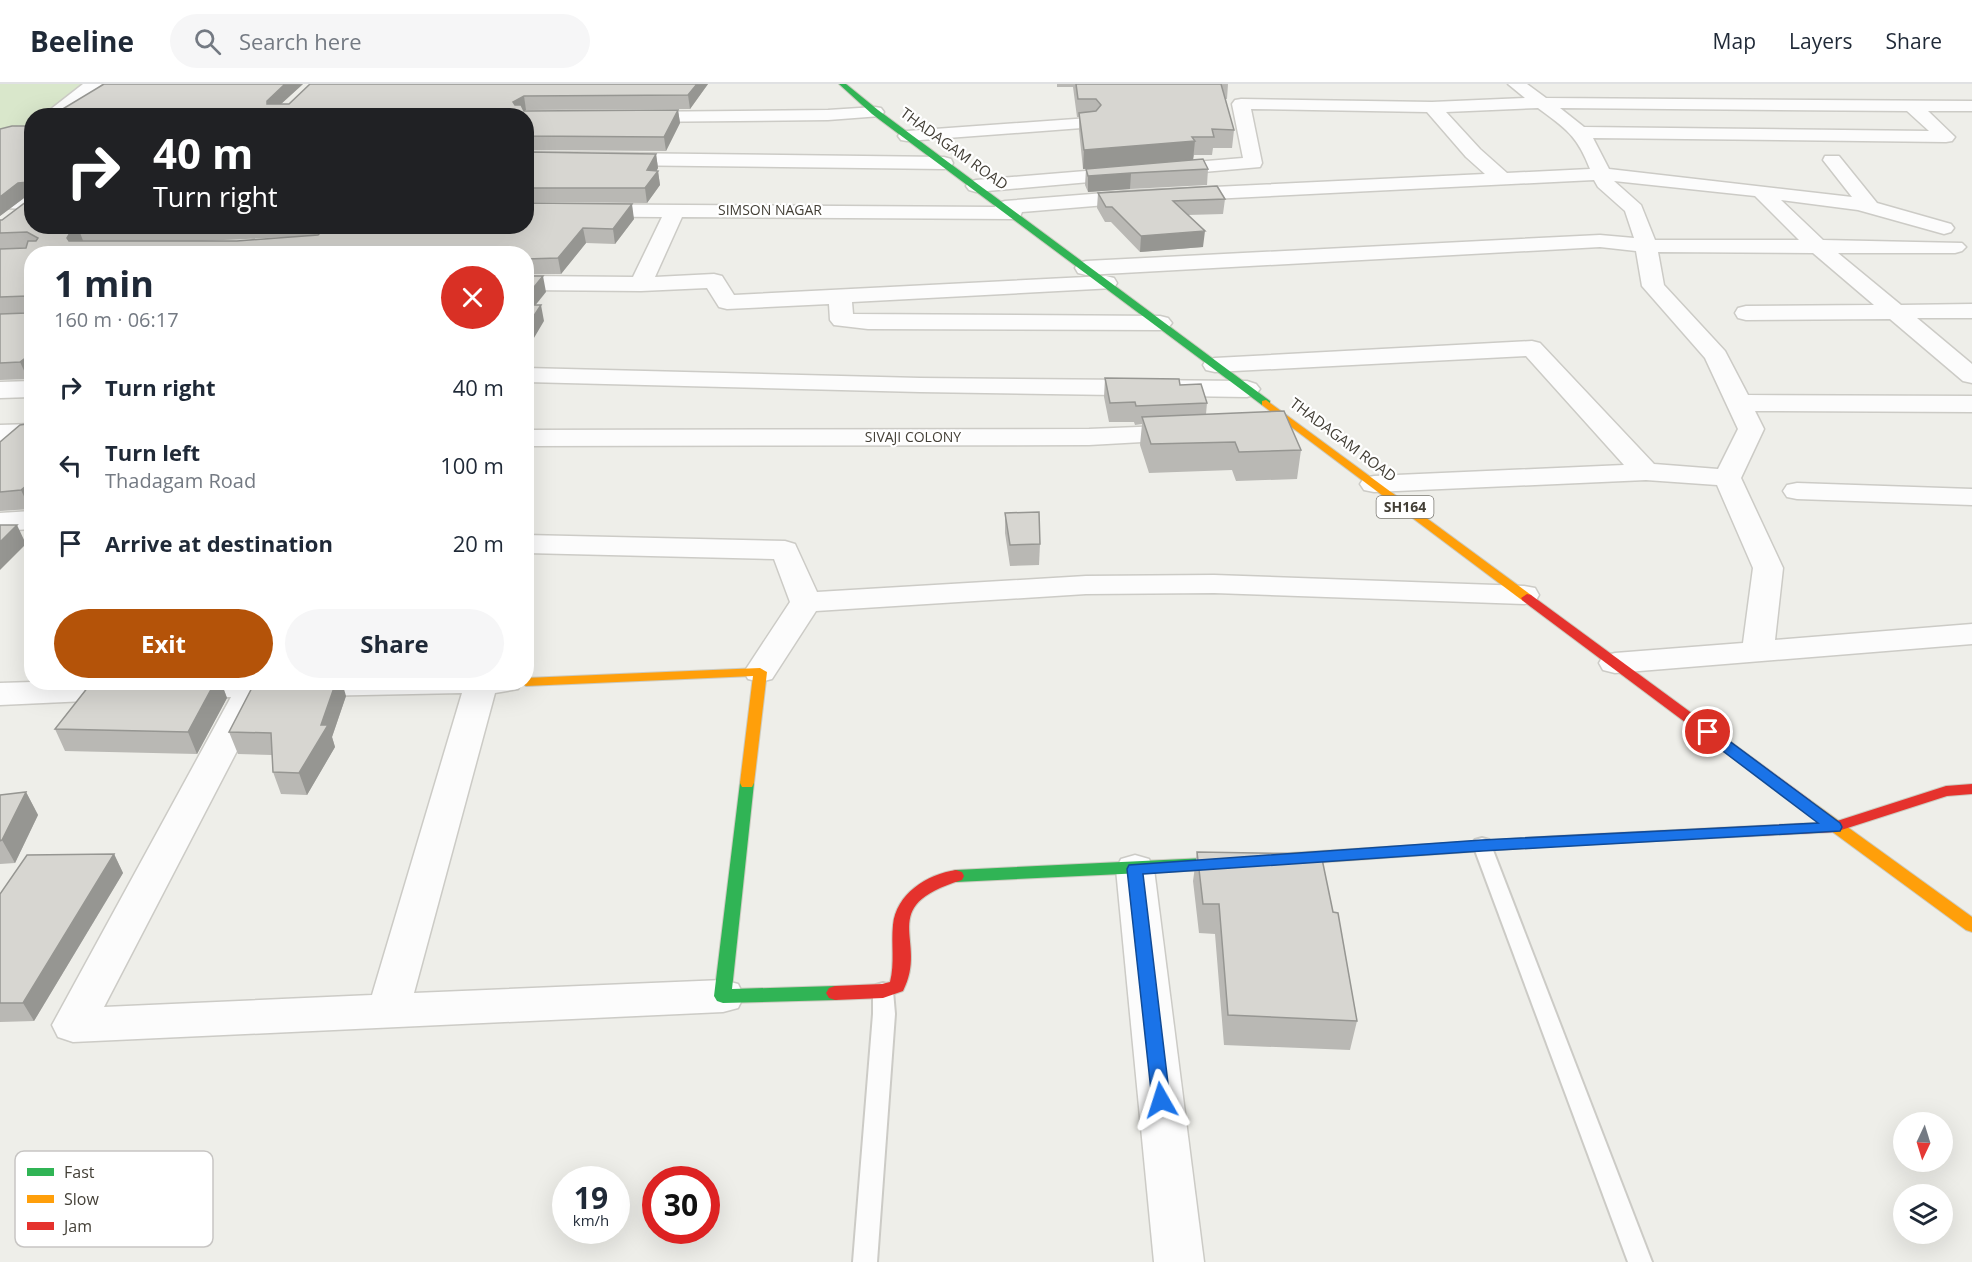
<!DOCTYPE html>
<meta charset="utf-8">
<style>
:root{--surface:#fff;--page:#f6f6f7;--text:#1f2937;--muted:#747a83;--line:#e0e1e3;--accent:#b45309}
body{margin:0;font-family:"Open Sans",sans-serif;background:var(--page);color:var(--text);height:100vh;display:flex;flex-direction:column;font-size:22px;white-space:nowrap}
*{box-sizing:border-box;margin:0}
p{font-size:20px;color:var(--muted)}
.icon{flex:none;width:33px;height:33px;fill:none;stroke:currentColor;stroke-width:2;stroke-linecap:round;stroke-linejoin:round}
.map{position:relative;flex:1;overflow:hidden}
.side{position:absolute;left:24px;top:162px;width:510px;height:444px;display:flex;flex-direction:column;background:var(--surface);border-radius:24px;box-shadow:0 6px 24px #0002}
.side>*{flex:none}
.banner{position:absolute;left:24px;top:24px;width:510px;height:126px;border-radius:24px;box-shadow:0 6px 24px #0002;background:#202124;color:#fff;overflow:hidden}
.needle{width:39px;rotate:184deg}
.controls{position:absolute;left:1893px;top:1028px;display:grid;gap:12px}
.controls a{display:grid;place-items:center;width:60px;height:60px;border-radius:50%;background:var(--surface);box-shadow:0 6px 24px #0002;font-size:30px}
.speed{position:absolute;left:552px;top:1082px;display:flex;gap:12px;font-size:30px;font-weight:700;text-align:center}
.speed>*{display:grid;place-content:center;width:78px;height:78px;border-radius:50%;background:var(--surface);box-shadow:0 6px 24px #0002;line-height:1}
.speed small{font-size:15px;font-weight:400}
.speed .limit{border:9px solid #d22;background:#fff;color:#111}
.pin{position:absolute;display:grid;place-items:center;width:51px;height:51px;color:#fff;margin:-26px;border:3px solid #fff;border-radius:50%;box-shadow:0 2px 6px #0007}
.me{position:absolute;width:66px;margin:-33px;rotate:354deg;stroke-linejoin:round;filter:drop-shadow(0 0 4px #0008)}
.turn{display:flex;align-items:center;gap:21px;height:126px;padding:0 30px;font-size:27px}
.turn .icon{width:78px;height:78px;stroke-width:2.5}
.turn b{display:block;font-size:42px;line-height:51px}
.round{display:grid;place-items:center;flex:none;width:63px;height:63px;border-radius:32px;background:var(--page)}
.headline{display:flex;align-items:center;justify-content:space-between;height:102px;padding:0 30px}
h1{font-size:36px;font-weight:700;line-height:45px}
.cta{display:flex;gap:12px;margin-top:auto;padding:12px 30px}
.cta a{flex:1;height:69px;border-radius:36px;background:var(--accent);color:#fff;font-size:24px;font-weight:700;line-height:69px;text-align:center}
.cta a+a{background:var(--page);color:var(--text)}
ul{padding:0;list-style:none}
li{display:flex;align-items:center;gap:18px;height:78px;padding:0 30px}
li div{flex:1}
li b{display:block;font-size:22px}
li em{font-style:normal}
header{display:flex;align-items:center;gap:36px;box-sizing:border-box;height:84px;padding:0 30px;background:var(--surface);border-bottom:2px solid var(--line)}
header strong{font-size:28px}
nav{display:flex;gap:33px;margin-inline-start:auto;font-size:21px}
.search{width:420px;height:54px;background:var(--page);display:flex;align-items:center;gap:15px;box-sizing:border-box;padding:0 21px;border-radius:33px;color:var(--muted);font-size:22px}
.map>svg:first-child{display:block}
.green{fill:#d9e7cb}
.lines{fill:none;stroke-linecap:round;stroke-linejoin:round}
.lane-casing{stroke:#cccbc6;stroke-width:4}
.street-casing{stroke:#cccbc6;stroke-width:3}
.fast-casing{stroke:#cccbc0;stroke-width:2}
.slow-casing{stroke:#cccbc0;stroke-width:2}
.jam-casing{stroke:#cccbc0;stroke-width:2}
.lane{fill:#fcfcfc;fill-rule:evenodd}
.street{fill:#fcfcfc;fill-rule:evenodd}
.fast{fill:#30b455;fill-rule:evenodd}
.slow{fill:#ff9f0a;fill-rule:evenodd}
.jam{fill:#e5322d;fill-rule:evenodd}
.wall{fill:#b9b8b4;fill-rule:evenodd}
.shaded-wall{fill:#969692}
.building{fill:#d7d6d1;stroke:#969692;stroke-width:1.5}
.route{fill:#1a73e8;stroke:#114b97;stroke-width:1.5}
.labels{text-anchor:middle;stroke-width:4.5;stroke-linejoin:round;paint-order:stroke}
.far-street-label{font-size:14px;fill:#433f36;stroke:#fff}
.shield{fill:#fff;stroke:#7b7972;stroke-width:1.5}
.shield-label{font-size:14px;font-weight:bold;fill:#433f36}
.street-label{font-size:15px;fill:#433f36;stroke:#fff}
.key{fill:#fff;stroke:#c7c5c3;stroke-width:1.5}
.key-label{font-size:16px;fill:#433f36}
</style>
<header>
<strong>Beeline</strong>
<div class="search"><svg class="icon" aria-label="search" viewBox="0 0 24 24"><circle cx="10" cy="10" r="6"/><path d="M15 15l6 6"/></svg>Search here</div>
<nav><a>Map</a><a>Layers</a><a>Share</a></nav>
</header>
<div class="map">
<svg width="1972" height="1178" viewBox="0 0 1972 1178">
<rect width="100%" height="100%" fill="#eeeee9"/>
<polygon class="green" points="0,0 109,0 69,31 32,32 31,53 0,55"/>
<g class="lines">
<defs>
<g id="lane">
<polygon points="1482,754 1489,756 1491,761 1652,1178 1628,1178 1473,761 1475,756"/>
<polygon points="883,899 890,901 893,907 895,930 877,1178 853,1178 873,930 873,907 876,901"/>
</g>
<g id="street">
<polygon points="83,0 102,0 62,32 42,32"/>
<path d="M1508,0H1527L1546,14L1972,17V27H1928L1955,53L1952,57L1946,58L1593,54L1609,85L1852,113L1823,76L1825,72H1839L1877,119L1951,140L1954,144L1951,148L1944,150L1858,126L1781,116L1823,156L1962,159L1966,163L1962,167L1955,169H1838L1901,221L1972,220V234H1917L1972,280V299L1963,297L1890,235L1746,236L1738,234L1735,229L1738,224L1746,222L1874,221L1813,169L1658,168L1664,201L1725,267L1748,311L1972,312V328L1755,327L1764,345L1741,394L1783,484L1775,556L1972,540V560L1615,589L1603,586L1599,579L1603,572L1615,569L1743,559L1753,484L1717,401L1646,396L1374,408L1364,406L1360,400L1364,394L1374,392L1624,381L1526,272L1215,288L1206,286L1203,281L1206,276L1215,274L1532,257L1540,259L1654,380L1718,385L1738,345L1705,274L1642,202L1636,167L1600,163L1086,191L1078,189L1075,184L1078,179L1086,177L1600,151L1634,154L1625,127L1598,103L1594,96L1130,119L1022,128L1020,133L1013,135L682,133L655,193L714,190L722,192L734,211L1106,192L1114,194L1117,199L1114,204L852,218L853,230L1160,232L1168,234L1172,239L1168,244L1160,246L868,245L834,241L830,236L829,220L727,225L719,223L707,204L641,207L526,206V192L633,193L662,133L526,132V120L995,123L998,119L1005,117L1130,107L1485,90L1466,73L1427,28L1251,25L1262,79L1260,83L976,108L969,106L966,102L969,98L976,96L1243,74L1232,20L1235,16L1241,15L1432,18L1525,14ZM1538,24C1566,45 1577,51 1590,85L1507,89L1480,65L1446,28ZM1560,24L1907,27L1929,47L1584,43ZM1614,97L1755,112L1799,156H1655L1641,121Z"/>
<polygon points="875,23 881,24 884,28 881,32 828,36 633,38 627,37 624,33 627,29 633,28 828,26"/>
<polygon points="1089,34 1095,35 1098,39 1095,43 907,57 901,56 898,52 901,48 907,47"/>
<polygon points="526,68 944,73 951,75 953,79 951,83 944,85 526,80"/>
<polygon points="0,112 32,113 32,125 0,124"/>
<polygon points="526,284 920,294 1247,297 1256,300 1260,305 1256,310 1247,313 920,308 526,298"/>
<polygon points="32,297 32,313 0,314 0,298"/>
<polygon points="32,340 32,356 0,357 0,341"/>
<polygon points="1187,341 1196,343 1200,349 1196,355 1089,361 526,362 526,346 1089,345"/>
<polygon points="1797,399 1972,405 1972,421 1797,415 1787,413 1783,407 1787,401"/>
<polygon points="32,427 32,445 0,447 0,429"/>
<polygon points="526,451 785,457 795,460 817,508 1086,492 1214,491 1524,502 1535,504 1539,511 1535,518 1524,520 1214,509 1086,510 816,527 772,595 760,598 748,595 744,588 790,518 774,475 526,469"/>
<polygon points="32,598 142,598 147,605 142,612 130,615 0,621 0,599"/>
<path d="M165,598H522L518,605L495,609L414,909L723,896L738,900L744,912L738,924L723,928L73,958L58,953L52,941L231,613L178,614L166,611L161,604ZM462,609L372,911L104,923L265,613Z"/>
<polygon points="1135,771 1149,775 1154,785 1204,1178 1154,1178 1116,785 1121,775"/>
</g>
<g id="fast">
<polygon points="839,0 846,0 878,26 1270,317 1270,321 1262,321 872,30"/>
<polygon points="747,694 752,695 754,699 732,905 835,902 841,904 844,909 841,914 835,916 723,919 717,917 714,912 740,699 742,695"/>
<polygon points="1227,773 1233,775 1235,779 1233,783 1227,785 956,798 950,796 948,792 950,788 956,786"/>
</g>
<g id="slow">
<polygon points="1266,316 1531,511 1533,514 1531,517 1523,517 1262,321 1262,317"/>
<polygon points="760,584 767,588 754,699 752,703 742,703 740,699 753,592 526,602 520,598 526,598 526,594"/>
<polygon points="1805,715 1810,716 1972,833 1972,848 1966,846 1800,724 1798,720 1800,716"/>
<polygon points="1556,752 1561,753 1564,757 1561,761 1556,762 1227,785 1221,783 1219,779 1221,775 1227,773"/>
</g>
<g id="jam">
<polygon points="1527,510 1531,511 1810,716 1812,720 1810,724 1800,724 1523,517 1521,514"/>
<polygon points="1972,700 1972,710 1947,712 1835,748 1556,762 1551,761 1548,757 1551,753 1556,752 1834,738 1946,702"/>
<path d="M956,786L962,788L964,792L962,796C873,823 930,856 903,907L883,914L835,916L829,914L826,909L829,904L835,902L882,900L890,898C895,879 891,860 893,841C896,810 927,790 956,786Z"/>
</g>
</defs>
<use href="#lane" class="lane-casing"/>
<use href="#street" class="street-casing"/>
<use href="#fast" class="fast-casing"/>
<use href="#slow" class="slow-casing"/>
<use href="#jam" class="jam-casing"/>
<use href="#lane" class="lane"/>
<use href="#street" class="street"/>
<use href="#fast" class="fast"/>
<use href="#slow" class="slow"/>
<use href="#jam" class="jam"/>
</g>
<g class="wall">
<polygon points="303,0 281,20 289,20 310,0 708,0 690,25 526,26 524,27 678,26 680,39 666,67 526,66 526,32 51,32"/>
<polygon points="1057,0 1228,0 1227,15 1225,15 1234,46 1232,64 1213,64 1212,71 1194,71 1193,76 1208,85 1207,101 1130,105 1088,108 1085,101 1086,85 1154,79 1083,85 1079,46 1079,33 1077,33 1073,3 1057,3"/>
<path d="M32,42V142H526L634,135L615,160L586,159L561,190H526V170H32V292L28,295L0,296V136H2L27,117V113L24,114L0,132V45ZM289,153L237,157H202Z"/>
<polygon points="526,68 656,70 658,84 656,87 658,87 660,101 647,119 526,118"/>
<polygon points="1098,109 1225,115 1223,130 1188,131 1203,163 1140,168 1111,138 1105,138 1097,124"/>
<polygon points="1105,294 1180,301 1207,319 1206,330 1301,366 1297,395 1236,397 1232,386 1149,389 1140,361 1142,340 1135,341 1134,338 1109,338 1104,313"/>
<polygon points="26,340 30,425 0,427 0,358"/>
<polygon points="1005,429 1040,460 1039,481 1010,482 1005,449"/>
<polygon points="92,598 221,598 227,614 197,670 65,667 55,645"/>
<polygon points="346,612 332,653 335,663 307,711 281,710 273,688 272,671 238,670 229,648"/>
<polygon points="26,708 38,731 15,779 0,780 0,711"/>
<polygon points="1197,768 1333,828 1357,937 1350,966 1224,961 1215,850 1199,849 1193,797"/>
<polygon points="114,770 123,789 34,937 0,938 0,810"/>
</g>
<g class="shaded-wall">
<polygon points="285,0 303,0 270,30 267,20 267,17"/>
<polygon points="697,0 708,0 690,25 688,11"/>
<polygon points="524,12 526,26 516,32 513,18"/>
<polygon points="678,26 680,39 666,67 664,53"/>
<polygon points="1195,57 1193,76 1083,85 1084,66"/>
<polygon points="656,70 658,84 653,94 658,87 660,101 647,119 645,104 647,86"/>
<polygon points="1131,89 1130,105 1088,108 1088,92"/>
<polygon points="28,98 32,113 24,114 0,132 0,113 18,99"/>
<polygon points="632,120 634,135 615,160 613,145"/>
<polygon points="583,144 586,159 561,190 558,174"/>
<polygon points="79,146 85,162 73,169 67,154 71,147"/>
<polygon points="1205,147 1203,163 1140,168 1141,152"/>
<polygon points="543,192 546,208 526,233 526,213"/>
<polygon points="541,221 544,237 531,259 532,264 526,272 526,244"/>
<polygon points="32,269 32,292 28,295 20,278"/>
<polygon points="531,286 534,304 526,316 526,293"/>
<polygon points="32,397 32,423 30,425 21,406"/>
<polygon points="17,441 26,460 0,486 0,458"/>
<polygon points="215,598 221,598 227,614 197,670 188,648"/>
<polygon points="336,598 342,598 346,612 332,653 335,663 307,711 299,689 321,641"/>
<polygon points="26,708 38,731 15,779 2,756"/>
<polygon points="114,770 123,789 34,937 23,919"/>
</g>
<g class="building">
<polygon points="104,0 285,0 267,17 267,20 289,20 310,0 697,0 688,11 524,12 513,18 515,21 521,21 524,27 678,26 664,53 526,52 526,32 51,32"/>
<polygon points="1076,0 1221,0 1234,46 1212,45 1214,53 1192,53 1195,57 1084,66 1079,29 1096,27 1101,21 1096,15 1078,15"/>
<polygon points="12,42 32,42 32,142 169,142 71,147 67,154 69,157 237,157 318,151 324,145 322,142 526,142 526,119 632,120 613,145 583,144 558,174 526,175 526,170 32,170 32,269 20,278 0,279 0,230 27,229 27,212 0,213 0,165 26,164 28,157 36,157 38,154 27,148 0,149 0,136 2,136 27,117 28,98 18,99 0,113 0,45"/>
<polygon points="526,68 656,70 647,86 658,87 645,104 526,104"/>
<polygon points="1203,75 1208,85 1131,89 1088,92 1086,85"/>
<polygon points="1217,102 1225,115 1173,117 1205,147 1141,152 1112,123 1106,123 1098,109"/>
<polygon points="526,192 543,192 526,213"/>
<polygon points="526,221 541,221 526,244"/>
<polygon points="526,286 531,286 526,293"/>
<polygon points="1105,294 1179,295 1180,301 1201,300 1207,319 1136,322 1135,318 1110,319"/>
<polygon points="1284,327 1301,366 1239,368 1235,358 1151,360 1142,333"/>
<polygon points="32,330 32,397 21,406 0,408 0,358 20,341 26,340 26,334"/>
<polygon points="1039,428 1040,460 1010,461 1005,429"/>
<polygon points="0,441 17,441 0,458"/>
<polygon points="92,598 215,598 188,648 55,645"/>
<polygon points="255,598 336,598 321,641 328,641 299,689 273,688 271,649 229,648"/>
<polygon points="26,708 2,756 0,757 0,711"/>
<polygon points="1197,768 1321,770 1333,828 1338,829 1357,937 1228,931 1219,820 1203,820"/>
<polygon points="114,770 23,919 0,919 0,810 27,771"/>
</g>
<polygon class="route" points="1708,644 1713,645 1840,739 1842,743 1840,747 1482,767 1143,790 1170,1016 1167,1022 1161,1024 1154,1022 1152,1016 1127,785 1129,781 1482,756 1818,739 1703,652 1701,648"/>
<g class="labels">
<g class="far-street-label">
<text x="770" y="131">SIMSON NAGAR</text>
<text x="913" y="358">SIVAJI COLONY</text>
</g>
<rect class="shield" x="1376.5" y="412" width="57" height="22" rx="4.5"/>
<g class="shield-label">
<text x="1405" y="428">SH164</text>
</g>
<g class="street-label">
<text transform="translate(954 65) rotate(36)" y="5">THADAGAM ROAD</text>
<text transform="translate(1343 356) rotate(37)" y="5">THADAGAM ROAD</text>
</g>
</g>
<rect x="15" y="1067" width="198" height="96" rx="9" class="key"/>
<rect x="27" y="1084" width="27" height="8" fill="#30b455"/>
<rect x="27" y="1111" width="27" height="8" fill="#ff9f0a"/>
<rect x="27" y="1138" width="27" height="8" fill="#e5322d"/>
<g class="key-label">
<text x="64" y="1094">Fast</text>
<text x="64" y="1121">Slow</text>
<text x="64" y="1148">Jam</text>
</g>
</svg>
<div class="controls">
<a><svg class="needle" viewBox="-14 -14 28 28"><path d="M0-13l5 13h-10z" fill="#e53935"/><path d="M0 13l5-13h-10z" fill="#747a83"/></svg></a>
<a><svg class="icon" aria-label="layers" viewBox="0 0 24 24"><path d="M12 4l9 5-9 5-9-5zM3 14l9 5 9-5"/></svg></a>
</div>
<div class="speed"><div>19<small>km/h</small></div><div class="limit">30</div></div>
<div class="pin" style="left:1708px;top:648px;background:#d93025"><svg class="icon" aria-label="arrive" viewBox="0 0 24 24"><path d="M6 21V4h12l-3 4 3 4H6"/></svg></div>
<svg class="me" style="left:1161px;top:1016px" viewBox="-20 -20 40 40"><path d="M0-17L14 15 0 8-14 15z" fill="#1a73e8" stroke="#fff" stroke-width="4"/></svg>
<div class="banner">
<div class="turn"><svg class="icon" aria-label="right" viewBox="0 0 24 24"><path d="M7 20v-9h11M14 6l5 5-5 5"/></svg><div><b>40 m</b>Turn right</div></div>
</div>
<section class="side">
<div class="headline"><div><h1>1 min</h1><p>160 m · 06:17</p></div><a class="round" style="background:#d93025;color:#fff"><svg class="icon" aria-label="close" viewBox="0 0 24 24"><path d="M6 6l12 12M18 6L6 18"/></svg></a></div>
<ul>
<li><svg class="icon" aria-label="right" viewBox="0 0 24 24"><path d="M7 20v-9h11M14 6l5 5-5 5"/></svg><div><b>Turn right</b></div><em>40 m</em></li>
<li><svg class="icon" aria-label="left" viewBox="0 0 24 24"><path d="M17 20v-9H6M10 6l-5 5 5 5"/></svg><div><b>Turn left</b><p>Thadagam Road</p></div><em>100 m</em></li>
<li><svg class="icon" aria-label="arrive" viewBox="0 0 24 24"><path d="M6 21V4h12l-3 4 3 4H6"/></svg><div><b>Arrive at destination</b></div><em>20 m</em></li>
</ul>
<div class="cta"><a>Exit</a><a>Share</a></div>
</section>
</div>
